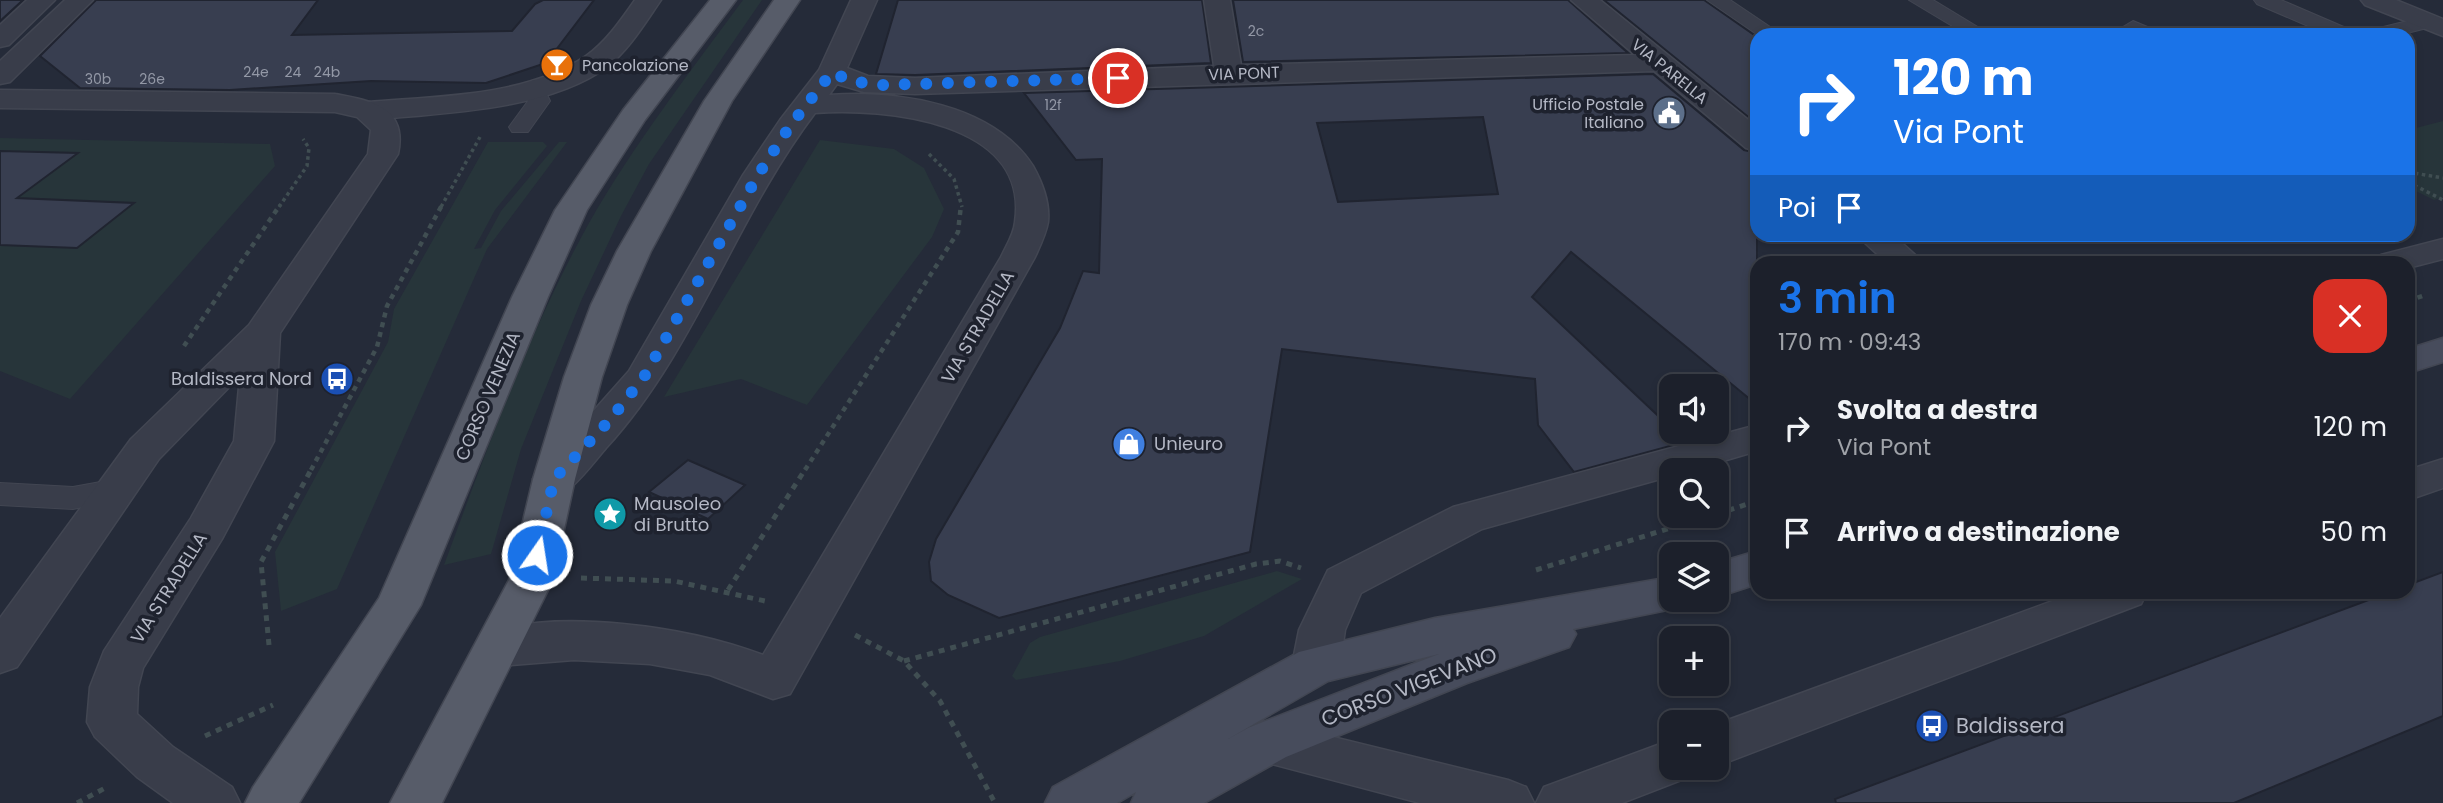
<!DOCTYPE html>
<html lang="it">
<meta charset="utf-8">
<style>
:root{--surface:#1c202b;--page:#252833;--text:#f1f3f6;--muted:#a0a3a9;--line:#3a3e47;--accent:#1a73e8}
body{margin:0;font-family:Poppins,sans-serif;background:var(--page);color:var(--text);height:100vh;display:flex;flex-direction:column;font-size:26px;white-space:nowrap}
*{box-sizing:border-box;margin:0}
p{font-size:23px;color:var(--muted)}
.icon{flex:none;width:38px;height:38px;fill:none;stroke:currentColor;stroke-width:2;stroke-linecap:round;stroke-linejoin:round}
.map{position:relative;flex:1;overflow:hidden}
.panel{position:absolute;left:1750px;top:256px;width:665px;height:343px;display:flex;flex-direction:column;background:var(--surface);border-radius:21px;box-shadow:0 4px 10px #0003,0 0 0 2px var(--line)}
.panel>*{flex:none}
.banner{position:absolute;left:1750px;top:28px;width:665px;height:214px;border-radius:21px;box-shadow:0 4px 10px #0003,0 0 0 2px var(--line);background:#1a73e8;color:#fff;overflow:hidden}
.fabs{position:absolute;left:1659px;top:374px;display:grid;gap:14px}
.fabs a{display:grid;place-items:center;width:70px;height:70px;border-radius:14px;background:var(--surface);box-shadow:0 4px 10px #0003,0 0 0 2px var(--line);font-size:35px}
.pin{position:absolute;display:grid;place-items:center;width:60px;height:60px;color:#fff;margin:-30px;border:4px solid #fff;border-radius:50%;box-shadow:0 2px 7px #0007}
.me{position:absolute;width:77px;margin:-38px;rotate:13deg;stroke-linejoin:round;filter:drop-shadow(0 0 5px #0008)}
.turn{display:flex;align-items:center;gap:24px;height:147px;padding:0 28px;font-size:32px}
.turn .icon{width:91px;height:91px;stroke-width:2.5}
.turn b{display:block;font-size:49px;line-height:60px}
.then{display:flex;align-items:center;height:66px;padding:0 28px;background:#0003;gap:14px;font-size:26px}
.round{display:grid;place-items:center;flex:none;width:74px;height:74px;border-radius:21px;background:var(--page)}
.summary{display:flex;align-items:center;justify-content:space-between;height:119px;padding:0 28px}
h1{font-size:42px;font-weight:600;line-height:52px;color:var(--accent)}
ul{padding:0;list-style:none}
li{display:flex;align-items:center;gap:21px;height:105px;padding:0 28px}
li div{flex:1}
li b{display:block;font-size:26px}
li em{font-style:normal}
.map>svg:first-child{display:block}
.green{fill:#27353a}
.building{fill:#383e50;stroke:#202430;stroke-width:2;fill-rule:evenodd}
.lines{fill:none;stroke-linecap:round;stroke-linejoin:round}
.service-casing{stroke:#424652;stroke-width:2}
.minor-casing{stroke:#424652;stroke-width:3}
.tertiary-casing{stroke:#424652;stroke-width:3}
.secondary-casing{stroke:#424652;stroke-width:3}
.primary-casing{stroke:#424652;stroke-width:3}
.path-far2{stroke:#404e52;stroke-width:3.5;stroke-dasharray:3.5 3.5;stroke-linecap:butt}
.path-far1{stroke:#404e52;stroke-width:4.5;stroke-dasharray:5 5;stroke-linecap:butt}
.path{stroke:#404e52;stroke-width:5;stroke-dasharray:6 6;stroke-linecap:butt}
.service{fill:#393d4a;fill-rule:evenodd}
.minor{fill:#393d4a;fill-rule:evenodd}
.tertiary{fill:#393d4a;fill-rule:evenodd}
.secondary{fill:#474c5c;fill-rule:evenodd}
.primary{fill:#575c69;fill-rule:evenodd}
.route{stroke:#1a73e8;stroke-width:12;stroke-dasharray:0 21.6}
.labels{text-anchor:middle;stroke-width:7;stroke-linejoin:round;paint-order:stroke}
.number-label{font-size:14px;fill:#9398a6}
.far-poi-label{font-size:16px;fill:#b4b8c5;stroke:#1e222e;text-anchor:start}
.far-street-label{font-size:16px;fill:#b4b8c5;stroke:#1e222e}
.street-label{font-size:18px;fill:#b4b8c5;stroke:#1e222e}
.poi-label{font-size:18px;fill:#b4b8c5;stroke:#1e222e;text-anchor:start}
.near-street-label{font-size:21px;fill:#b4b8c5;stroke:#1e222e}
.near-poi-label{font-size:21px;fill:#b4b8c5;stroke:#1e222e;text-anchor:start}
</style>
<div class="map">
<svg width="2443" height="803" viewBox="0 0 2443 803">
<rect width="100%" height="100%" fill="#252b39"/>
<g class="green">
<path d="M743,0H762L649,164L621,216L581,301L521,449L491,554L444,565C487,449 529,331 589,223C634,144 690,72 743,0Z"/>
<polygon points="2443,121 2443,197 2434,200 2408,187 2408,130"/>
<polygon points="0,138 270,144 275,166 70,399 0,371"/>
<polygon points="820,140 894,149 924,168 944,209 932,237 807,405 741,379 664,397"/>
<polygon points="488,142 543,142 547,146 495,210 474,249 481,248 501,211 559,142 567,142 487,249 337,589 281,611 275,552 388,342 394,309"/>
<polygon points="1277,571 1302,579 1204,636 1120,661 1016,680 1012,676 1030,643 1040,637"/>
</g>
<g class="building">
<polygon points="0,0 23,0 0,21"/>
<polygon points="96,0 318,0 292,35 512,31 535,4 543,0 594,0 546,63 486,83 371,81 230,90 80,88 40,56"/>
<polygon points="898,0 1202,0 1211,63 915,75 876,74"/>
<polygon points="1233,0 1568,0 1628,53 1243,62"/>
<polygon points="1604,0 1704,0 1757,37 1757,124"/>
<path d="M1653,74L1744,150L1757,153V405L1571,252L1532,297L1671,428V432L1685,442L1574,472L1538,425L1535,379L1282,349L1250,552L999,618L948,595L931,581L929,562L936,539L1060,328L1083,271L1099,273L1102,159L1076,160L1024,93ZM1483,117L1498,194L1338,202L1317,123Z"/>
<polygon points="0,151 78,153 17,198 134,203 77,248 0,245"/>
<polygon points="688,460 745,485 708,519 649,492"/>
<polygon points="2443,572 2443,716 2234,803 1836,803 1835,799 2390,592 2408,592 2408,585"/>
</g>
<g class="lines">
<defs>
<g id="service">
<polygon points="1707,0 1730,0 1782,35 1758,35"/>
<polygon points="1909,0 1933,0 1981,29 1971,35 1964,33"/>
<polygon points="2254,0 2281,0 2353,31 2356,35 2329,35 2257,4"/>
<polygon points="2428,16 2438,22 2435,26 2399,35 2364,35 2367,31"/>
<path d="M2133,21L2157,31L2160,35C2147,35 2132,38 2123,27Z"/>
<polygon points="533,80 541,82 550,101 528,132 512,132 509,127 528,101 522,87"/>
<polygon points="117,479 128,482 133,490 128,498 73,509 0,505 0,483 73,487"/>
</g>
<g id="minor">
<polygon points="65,0 93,0 10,82 0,84 0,61"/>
<path d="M635,0H661C645,23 629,50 607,67C547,111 440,113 368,120L358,117L354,111L358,105L368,102C438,96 525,97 586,56C606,42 621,20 635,0Z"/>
<path d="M851,0H877L847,68L868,76L915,78L1214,66L1204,0H1230L1241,65L1635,55L1571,0H1600L1757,127V151L1746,148L1654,71L915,94L864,92L837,84L829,95C898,90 993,104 1033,166C1042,182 1050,203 1048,222C1046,234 1040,246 1035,257L790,694L773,699L710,675L650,664L574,660L497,666L481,660L474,647L481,634C558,608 687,626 763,655L1001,257C1006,246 1014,234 1015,222C1030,120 883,108 815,113C735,218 696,350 606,448C595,461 583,477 570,488C560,495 550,492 539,489L533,479L629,371L743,175L780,120L819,70Z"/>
<polygon points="2361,0 2396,0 2443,19 2443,36 2365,5"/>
<polygon points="1855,234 1892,234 1923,262 1886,262"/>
<polygon points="2443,239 2443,259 2408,268 2408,262 2376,262 2381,255"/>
<polygon points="1757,425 1757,451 1689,471 1671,471 1671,476 1482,529 1361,593 1345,630 1340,665 1333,678 1316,684 1299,678 1292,665 1299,630 1328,570 1453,507"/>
<polygon points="2443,459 2443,488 2408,500 2408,470"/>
<polygon points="2077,592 2147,592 2141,604 1717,766 1717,724"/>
<polygon points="1268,721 1508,780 1526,787 1534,803 1420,803 1268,763 1250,757 1243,742 1250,727"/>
<polygon points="1671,740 1671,768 1693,768 1689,777 1622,803 1536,803 1544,787"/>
</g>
<g id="tertiary">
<polygon points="27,0 55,0 9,45 0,47 0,25"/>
<path d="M0,90L335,94C372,101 408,107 398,154L280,333L274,441L222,539L143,668L138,687L137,714L173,747L232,787L240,803H173L137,777L95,737L87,722L90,687L104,651L191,518L234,441L240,376L159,459L17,667L0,673V618L131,439L249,325L368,154L371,130L357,117L335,112L0,108Z"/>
</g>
<g id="secondary">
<polygon points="2443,338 2443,362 2408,373 2408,349"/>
<polygon points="1757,551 1757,584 1717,597 1717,563"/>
<path d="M1671,577V600H1690L1687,606L1573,629L1576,634L1569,647L1467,683L1286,757L1204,803H1131L1136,792L1117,803H1045L1053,787L1299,652L1435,618ZM1439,654L1250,727L1228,739L1328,681Z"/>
</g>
<g id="primary">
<polygon points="710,0 736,0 645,120 587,210 548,297 421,605 299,803 245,803 253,787 379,598 512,297 555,210 623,110"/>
<polygon points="774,0 800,0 732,101 651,251 627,305 602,377 575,479 553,580 442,803 390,803 509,580 533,479 564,377 591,305 617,251 704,101"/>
</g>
</defs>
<use href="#service" class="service-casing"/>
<use href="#minor" class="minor-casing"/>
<use href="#tertiary" class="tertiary-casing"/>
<use href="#secondary" class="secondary-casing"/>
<use href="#primary" class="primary-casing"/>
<g class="path-far2">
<polyline points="929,154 954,179 962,207"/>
<polyline points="2408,172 2443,178"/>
<polyline points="2408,182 2443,200"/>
<polyline points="279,207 307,166 309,148 303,139"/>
<polyline points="441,207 480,137"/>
</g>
<g class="path-far1">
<polyline points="2408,301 2425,295"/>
<polyline points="184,346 280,205"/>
<polyline points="311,470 377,347 387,306 442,205"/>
<polyline points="805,470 958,232 961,205"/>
</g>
<g class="path">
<polyline points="1717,514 1757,501"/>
<polyline points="1536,570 1709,516"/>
<polyline points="581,578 674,581 765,601"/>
<polyline points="728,590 806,468"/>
<polyline points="855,635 904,661 940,701 995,803"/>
<polyline points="269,645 261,562 312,468"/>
<polyline points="904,661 1256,564 1280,561 1301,568"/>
<polyline points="205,736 273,705"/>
<polyline points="77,803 107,787"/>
</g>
<use href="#service" class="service"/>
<use href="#minor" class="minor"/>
<use href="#tertiary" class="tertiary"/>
<use href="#secondary" class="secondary"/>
<use href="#primary" class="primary"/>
</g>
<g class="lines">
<polyline class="route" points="537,555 554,479 609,421 644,377 758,175 790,126 832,72 850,81 880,85 1118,78"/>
</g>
<defs>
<symbol id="bar-disc" viewBox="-11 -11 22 22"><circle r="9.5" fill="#e8710a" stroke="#1e222e"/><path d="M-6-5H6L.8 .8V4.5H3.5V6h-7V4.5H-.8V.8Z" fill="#fff"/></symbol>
<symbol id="civic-disc" viewBox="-11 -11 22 22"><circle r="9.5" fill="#5c6f8a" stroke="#1e222e"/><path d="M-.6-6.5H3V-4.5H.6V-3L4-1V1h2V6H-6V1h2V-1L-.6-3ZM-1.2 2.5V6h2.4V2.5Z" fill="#fff"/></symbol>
<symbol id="bus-disc" viewBox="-11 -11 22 22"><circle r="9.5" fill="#1a4fb4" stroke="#1e222e"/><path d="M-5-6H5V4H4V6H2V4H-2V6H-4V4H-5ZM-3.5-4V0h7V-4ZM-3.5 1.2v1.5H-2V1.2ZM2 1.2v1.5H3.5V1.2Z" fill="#fff"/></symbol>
<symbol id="shop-disc" viewBox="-11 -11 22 22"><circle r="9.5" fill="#3f7fe0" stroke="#1e222e"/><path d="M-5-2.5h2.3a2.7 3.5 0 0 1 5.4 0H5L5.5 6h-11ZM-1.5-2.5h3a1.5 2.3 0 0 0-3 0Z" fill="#fff"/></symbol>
<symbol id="sight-disc" viewBox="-11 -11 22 22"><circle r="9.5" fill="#0f9aa8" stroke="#1e222e"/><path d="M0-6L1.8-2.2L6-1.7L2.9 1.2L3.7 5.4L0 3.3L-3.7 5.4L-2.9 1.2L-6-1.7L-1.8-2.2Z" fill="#fff"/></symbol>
</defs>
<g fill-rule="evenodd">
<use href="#bar-disc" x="538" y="46" width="38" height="38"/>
<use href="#civic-disc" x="1650" y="94" width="38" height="38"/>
<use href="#bus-disc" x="318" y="360" width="38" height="38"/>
<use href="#shop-disc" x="1110" y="425" width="38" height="38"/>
<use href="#sight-disc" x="591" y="495" width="38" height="38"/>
<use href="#bus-disc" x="1913" y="707" width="38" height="38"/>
</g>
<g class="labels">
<g class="number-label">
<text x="1256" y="36">2c</text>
<text x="256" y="77">24e</text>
<text x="293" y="77">24</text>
<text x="327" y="77">24b</text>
<text x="98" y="84">30b</text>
<text x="152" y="84">26e</text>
<text x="1053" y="110">12f</text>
</g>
<g class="far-poi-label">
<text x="582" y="71">Pancolazione</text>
<text x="1644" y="110" text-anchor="end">Ufficio Postale<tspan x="1644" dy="18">Italiano</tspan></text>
</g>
<g class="far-street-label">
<text transform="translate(1670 71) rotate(39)" y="6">VIA PARELLA</text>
<text transform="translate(1244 73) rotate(-2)" y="6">VIA PONT</text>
</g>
<g class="street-label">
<text transform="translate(978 327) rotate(-60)" y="6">VIA STRADELLA</text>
<text transform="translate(488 396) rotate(-67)" y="6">CORSO VENEZIA</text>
<text transform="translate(169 588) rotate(-58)" y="6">VIA STRADELLA</text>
</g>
<g class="poi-label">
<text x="312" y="385" text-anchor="end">Baldissera Nord</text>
<text x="1154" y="450">Unieuro</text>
<text x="634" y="510">Mausoleo<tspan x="634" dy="21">di Brutto</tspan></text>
</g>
<g class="near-street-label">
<text transform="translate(1409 687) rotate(-21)" y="7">CORSO VIGEVANO</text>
</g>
<g class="near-poi-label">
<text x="1956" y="733">Baldissera</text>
</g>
</g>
</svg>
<div class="fabs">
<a><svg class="icon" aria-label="sound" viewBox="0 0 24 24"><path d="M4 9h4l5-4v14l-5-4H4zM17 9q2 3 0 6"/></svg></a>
<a><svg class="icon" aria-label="search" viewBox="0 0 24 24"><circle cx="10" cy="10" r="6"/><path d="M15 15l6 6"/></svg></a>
<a><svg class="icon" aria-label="layers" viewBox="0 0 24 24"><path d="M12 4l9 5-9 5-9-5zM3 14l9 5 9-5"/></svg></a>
<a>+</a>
<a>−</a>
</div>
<div class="pin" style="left:1118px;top:78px;background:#d93025"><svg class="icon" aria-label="arrive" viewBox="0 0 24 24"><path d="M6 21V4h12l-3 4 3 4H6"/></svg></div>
<svg class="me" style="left:537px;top:555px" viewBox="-20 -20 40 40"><circle r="17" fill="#1a73e8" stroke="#fff" stroke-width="3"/><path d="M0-11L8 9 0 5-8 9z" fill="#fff"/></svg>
<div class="banner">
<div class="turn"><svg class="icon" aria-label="right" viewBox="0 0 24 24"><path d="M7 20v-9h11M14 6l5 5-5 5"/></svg><div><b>120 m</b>Via Pont</div></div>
<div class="then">Poi<svg class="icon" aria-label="arrive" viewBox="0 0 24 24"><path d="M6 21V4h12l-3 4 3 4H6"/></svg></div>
</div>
<section class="panel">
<div class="summary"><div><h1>3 min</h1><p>170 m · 09:43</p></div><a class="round" style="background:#d93025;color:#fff"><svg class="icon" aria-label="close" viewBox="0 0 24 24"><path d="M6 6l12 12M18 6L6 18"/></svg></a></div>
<ul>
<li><svg class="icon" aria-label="right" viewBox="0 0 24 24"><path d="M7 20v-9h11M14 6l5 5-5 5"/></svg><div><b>Svolta a destra</b><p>Via Pont</p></div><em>120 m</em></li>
<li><svg class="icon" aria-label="arrive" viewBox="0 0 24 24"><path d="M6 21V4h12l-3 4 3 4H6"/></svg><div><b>Arrivo a destinazione</b></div><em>50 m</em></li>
</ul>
</section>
</div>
